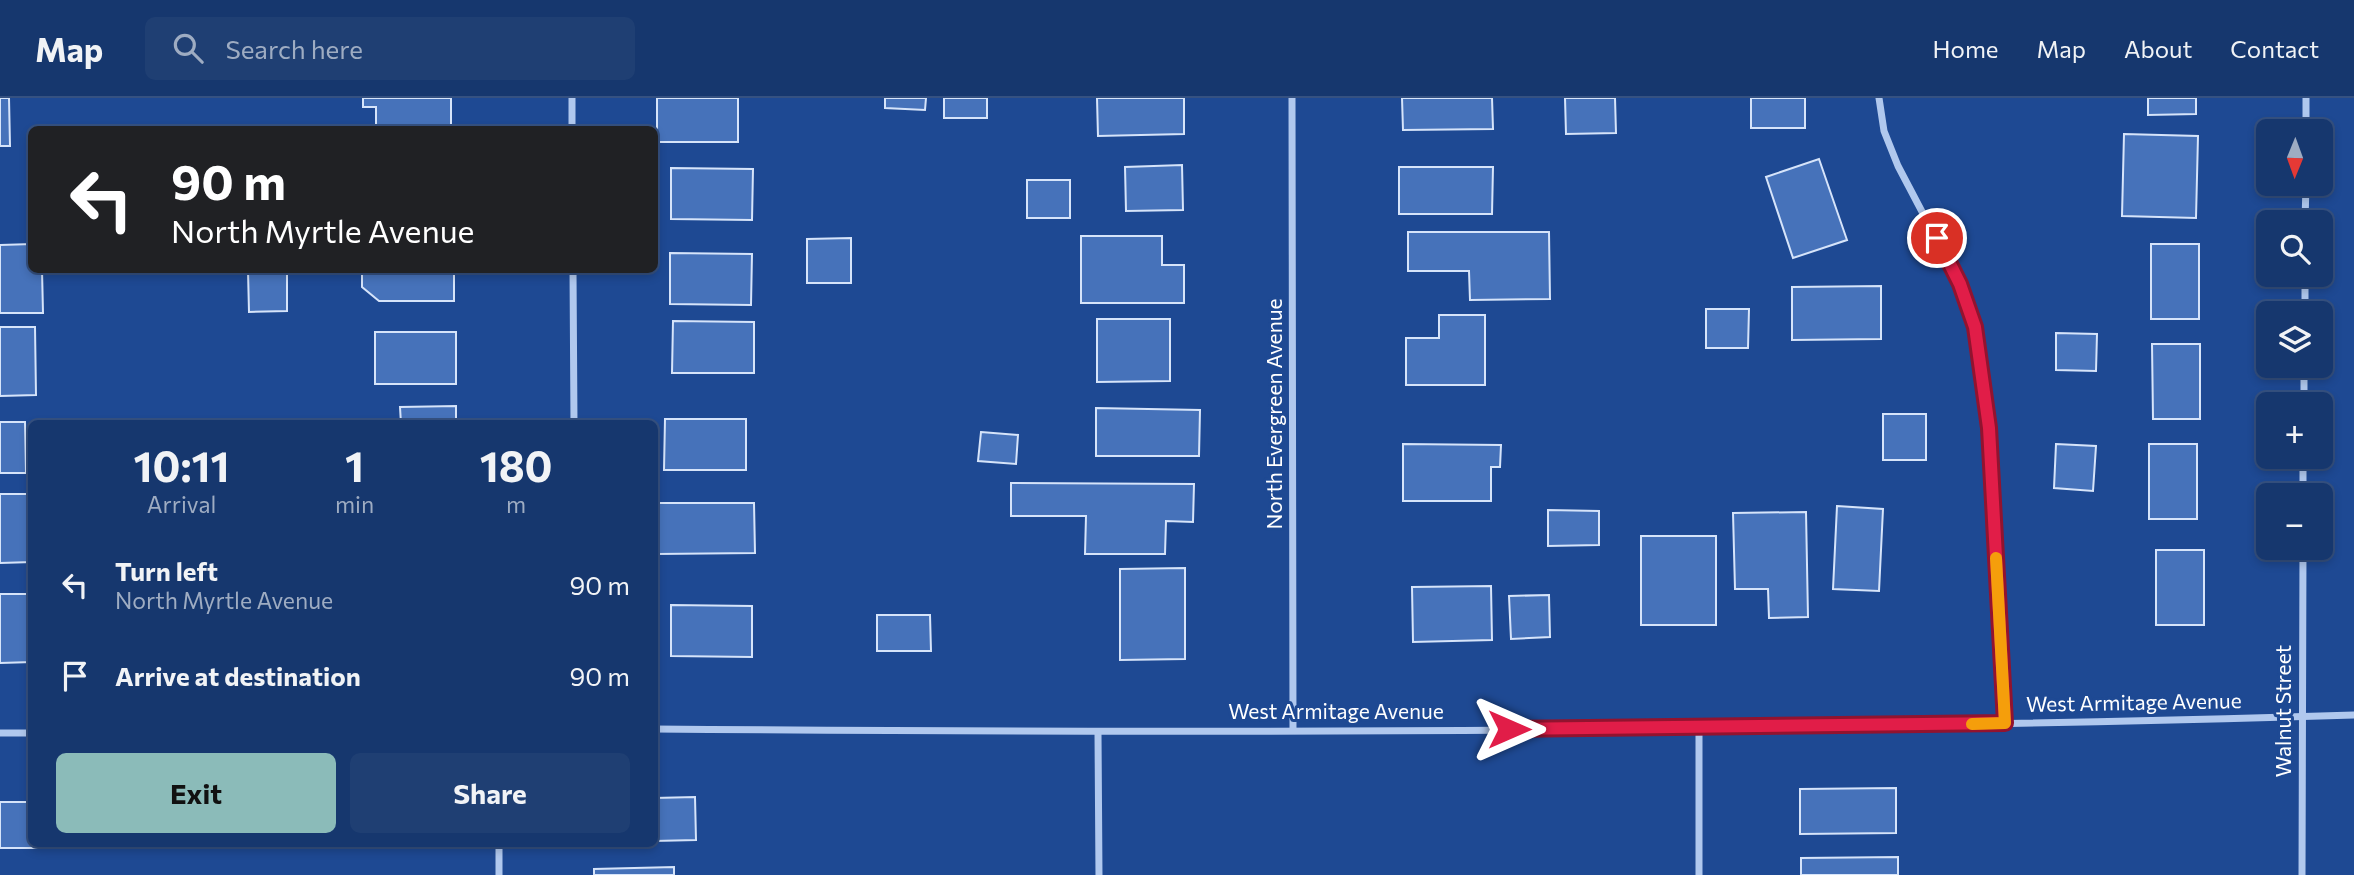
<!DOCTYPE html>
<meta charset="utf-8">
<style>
:root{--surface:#16376e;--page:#1f3f73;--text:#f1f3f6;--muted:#9eacc2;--line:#355181;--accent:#8bbbb9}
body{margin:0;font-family:Commissioner,sans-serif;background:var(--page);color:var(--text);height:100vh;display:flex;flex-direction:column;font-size:26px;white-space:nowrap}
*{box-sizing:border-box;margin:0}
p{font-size:23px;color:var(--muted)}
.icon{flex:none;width:38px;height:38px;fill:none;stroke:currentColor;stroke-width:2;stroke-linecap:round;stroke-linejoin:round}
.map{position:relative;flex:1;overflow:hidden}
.drawer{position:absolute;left:28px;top:322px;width:630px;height:427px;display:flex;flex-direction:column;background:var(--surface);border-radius:10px;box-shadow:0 4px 10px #0003,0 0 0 2px var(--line)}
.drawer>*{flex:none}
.top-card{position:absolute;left:28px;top:28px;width:630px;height:147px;border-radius:10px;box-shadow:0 4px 10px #0003,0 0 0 2px var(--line);background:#202124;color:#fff;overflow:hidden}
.needle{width:46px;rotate:181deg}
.fabs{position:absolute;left:2256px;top:21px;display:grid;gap:14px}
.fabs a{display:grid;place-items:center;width:77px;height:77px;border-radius:10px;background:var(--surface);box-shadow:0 4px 10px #0003,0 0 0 2px var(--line);font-size:35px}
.pin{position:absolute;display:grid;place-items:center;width:60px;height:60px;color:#fff;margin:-30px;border:4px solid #fff;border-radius:50%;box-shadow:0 2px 7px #0007}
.me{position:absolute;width:77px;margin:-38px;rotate:90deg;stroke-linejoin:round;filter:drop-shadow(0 0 5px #0008)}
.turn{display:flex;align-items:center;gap:24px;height:147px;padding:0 28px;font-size:32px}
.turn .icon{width:91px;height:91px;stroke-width:2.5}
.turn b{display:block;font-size:49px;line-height:60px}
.eta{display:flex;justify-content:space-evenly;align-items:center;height:119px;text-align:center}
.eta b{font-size:42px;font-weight:700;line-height:49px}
.action{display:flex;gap:14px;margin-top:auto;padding:14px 28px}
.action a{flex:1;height:80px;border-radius:10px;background:var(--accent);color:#111;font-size:28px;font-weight:700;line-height:80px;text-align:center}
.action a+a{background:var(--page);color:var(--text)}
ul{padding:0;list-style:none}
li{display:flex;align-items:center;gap:21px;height:91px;padding:0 28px}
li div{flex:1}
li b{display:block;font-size:26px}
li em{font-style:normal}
header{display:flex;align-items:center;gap:42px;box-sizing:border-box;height:98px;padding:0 35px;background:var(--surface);border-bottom:2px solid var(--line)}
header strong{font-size:33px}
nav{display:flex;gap:38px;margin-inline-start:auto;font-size:24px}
.search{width:490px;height:63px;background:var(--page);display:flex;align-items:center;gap:18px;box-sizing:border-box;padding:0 24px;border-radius:10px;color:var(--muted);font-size:26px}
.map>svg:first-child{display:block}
.building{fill:#4672ba;stroke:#d6e4fa;stroke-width:2}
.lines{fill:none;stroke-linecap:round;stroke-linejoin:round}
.street{stroke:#b0c8ee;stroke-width:7}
.route-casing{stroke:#92132f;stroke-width:18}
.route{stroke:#e11d48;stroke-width:12}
.slow{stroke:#f59e0b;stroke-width:12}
.labels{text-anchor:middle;stroke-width:6;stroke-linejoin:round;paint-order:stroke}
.street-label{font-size:21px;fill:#fff;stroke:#1e4993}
</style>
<header>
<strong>Map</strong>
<div class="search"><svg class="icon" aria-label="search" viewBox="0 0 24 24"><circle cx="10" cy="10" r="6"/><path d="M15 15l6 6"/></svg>Search here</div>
<nav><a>Home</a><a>Map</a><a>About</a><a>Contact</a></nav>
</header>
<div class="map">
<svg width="2354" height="777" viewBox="0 0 2354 777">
<rect width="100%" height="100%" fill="#1e4993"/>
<g class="building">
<polygon points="0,0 9,0 10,48 0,48"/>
<polygon points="363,0 451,0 451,32 376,32 376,9 363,9"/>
<rect x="657" y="0" width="81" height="44"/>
<polygon points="885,0 926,0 925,12 885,10"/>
<rect x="944" y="0" width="43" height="20"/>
<polygon points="1097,0 1184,0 1184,36 1098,38"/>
<polygon points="1402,0 1492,0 1493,31 1403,32"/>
<polygon points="1565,0 1615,0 1616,35 1566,36"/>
<rect x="1751" y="0" width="54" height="30"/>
<polygon points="2148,0 2196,0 2196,16 2148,17"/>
<polygon points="2124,36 2198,38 2196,120 2122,118"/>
<polygon points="1819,61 1847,142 1793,160 1766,79"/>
<polygon points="1182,67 1183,112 1126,113 1125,69"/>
<polygon points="1399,69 1493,69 1492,116 1399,116"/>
<polygon points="671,70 753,71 752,122 671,121"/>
<rect x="1027" y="82" width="43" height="38"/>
<polygon points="1408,134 1549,134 1550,201 1470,202 1469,173 1408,173"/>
<polygon points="1081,138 1162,138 1162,167 1184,167 1184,205 1081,205"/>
<polygon points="851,140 851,185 807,185 807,141"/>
<polygon points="32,146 32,172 42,172 43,215 0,215 0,147"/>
<rect x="2151" y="146" width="48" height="75"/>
<polygon points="670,155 752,156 751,207 670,206"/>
<polygon points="287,172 287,213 249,214 248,173"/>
<polygon points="362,172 454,172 454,203 379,203 362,189"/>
<polygon points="1881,188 1881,241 1792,242 1792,189"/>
<polygon points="1706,211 1749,211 1748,250 1706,250"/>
<polygon points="1439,217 1485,217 1485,287 1406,287 1406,240 1439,240"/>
<polygon points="1097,221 1170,221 1170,283 1097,284"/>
<polygon points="673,223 754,224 754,275 672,275"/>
<polygon points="0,229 35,229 36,297 0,298"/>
<rect x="375" y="234" width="81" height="52"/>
<polygon points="2056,235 2097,236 2096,273 2056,272"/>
<polygon points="2152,246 2200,246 2200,321 2153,321"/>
<polygon points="456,308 456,326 401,326 400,309"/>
<polygon points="1096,310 1200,312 1199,358 1096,358"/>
<rect x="1883" y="316" width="43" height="46"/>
<polygon points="665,321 746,321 746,372 664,372"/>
<polygon points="0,324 25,324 26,375 0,375"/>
<polygon points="981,334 1018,337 1016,366 978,363"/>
<polygon points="1403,346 1501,347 1500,369 1491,369 1491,403 1403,403"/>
<polygon points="2056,346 2096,348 2093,393 2054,390"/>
<rect x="2149" y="346" width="48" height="75"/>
<polygon points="1011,385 1194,386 1193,424 1166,423 1165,456 1085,456 1086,418 1011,418"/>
<polygon points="0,396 32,396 32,464 0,465"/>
<polygon points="656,405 754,405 755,455 657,456"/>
<polygon points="1837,408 1883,411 1879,493 1833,491"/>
<polygon points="1548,412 1599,413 1599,447 1548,448"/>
<polygon points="1806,414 1808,519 1769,520 1768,491 1735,491 1733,415"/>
<rect x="1641" y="438" width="75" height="89"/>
<rect x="2156" y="452" width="48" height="75"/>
<polygon points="1185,470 1185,561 1120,562 1120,471"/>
<polygon points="1491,488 1492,542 1413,544 1412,489"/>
<polygon points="0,496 31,496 32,564 0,565"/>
<polygon points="1549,497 1550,539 1511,541 1509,498"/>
<polygon points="671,507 752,508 752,559 671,558"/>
<polygon points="877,517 930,517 931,553 877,553"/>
<polygon points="1896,690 1896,735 1800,736 1800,691"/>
<polygon points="695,699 696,742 654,743 654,700"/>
<polygon points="0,704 32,704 32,746 52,746 52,750 0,750"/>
<polygon points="1898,759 1898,777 1801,777 1801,760"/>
<polygon points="674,769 674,777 594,777 594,771"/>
</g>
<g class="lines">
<g class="street">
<polyline points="572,0 572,32"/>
<polyline points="1292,0 1293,632"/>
<polyline points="1879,0 1884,33 1898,68 1960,186 1975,229 1989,330 2005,625"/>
<polyline points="2306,33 2306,0"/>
<polyline points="2305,124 2306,86"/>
<polyline points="573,172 574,326"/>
<polyline points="2305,215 2305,177"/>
<polyline points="2304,306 2304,268"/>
<polyline points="2303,397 2303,359"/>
<polyline points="1699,630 1699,777"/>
<path d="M654,631C1221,636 1788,634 2354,617"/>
<polyline points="0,635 32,635"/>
<polyline points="1098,635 1099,777"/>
<polyline points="499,746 499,777"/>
<polyline points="2302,777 2303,450"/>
</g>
</g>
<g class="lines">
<defs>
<polyline id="route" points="1509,631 2005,625 1989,330 1975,229 1960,186 1937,140"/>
</defs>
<use href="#route" class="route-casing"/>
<use href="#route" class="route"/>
<polyline class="slow" points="1972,626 2005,625 1996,460"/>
</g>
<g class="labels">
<g class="street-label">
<text transform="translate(1275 316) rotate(-90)" y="7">North Evergreen Avenue</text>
<text transform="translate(2134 605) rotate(-1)" y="7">West Armitage Avenue</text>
<text transform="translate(2284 613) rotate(-90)" y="7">Walnut Street</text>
<text x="1336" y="621">West Armitage Avenue</text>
</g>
</g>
</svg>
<div class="fabs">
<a><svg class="needle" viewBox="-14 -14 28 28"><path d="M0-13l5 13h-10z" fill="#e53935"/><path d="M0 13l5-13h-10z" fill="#9eacc2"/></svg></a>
<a><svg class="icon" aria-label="search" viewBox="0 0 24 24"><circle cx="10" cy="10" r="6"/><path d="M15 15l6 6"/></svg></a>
<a><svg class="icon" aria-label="layers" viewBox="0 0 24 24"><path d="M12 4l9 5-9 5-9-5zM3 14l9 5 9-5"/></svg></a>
<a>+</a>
<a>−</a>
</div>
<div class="pin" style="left:1937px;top:140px;background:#d93025"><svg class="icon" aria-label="arrive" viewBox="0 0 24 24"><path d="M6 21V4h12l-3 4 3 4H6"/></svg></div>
<svg class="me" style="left:1509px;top:631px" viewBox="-20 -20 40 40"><path d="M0-17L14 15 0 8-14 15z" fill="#e11d48" stroke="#fff" stroke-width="4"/></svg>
<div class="top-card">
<div class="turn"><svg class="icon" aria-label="left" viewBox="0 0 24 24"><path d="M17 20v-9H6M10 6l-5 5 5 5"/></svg><div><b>90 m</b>North Myrtle Avenue</div></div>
</div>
<section class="drawer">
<div class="eta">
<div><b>10:11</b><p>Arrival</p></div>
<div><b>1</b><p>min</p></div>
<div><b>180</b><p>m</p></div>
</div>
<ul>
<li><svg class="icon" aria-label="left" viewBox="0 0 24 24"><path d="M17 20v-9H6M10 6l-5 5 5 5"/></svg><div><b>Turn left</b><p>North Myrtle Avenue</p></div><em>90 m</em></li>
<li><svg class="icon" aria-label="arrive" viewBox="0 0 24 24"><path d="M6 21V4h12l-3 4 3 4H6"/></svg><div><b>Arrive at destination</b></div><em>90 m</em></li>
</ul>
<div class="action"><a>Exit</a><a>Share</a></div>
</section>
</div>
